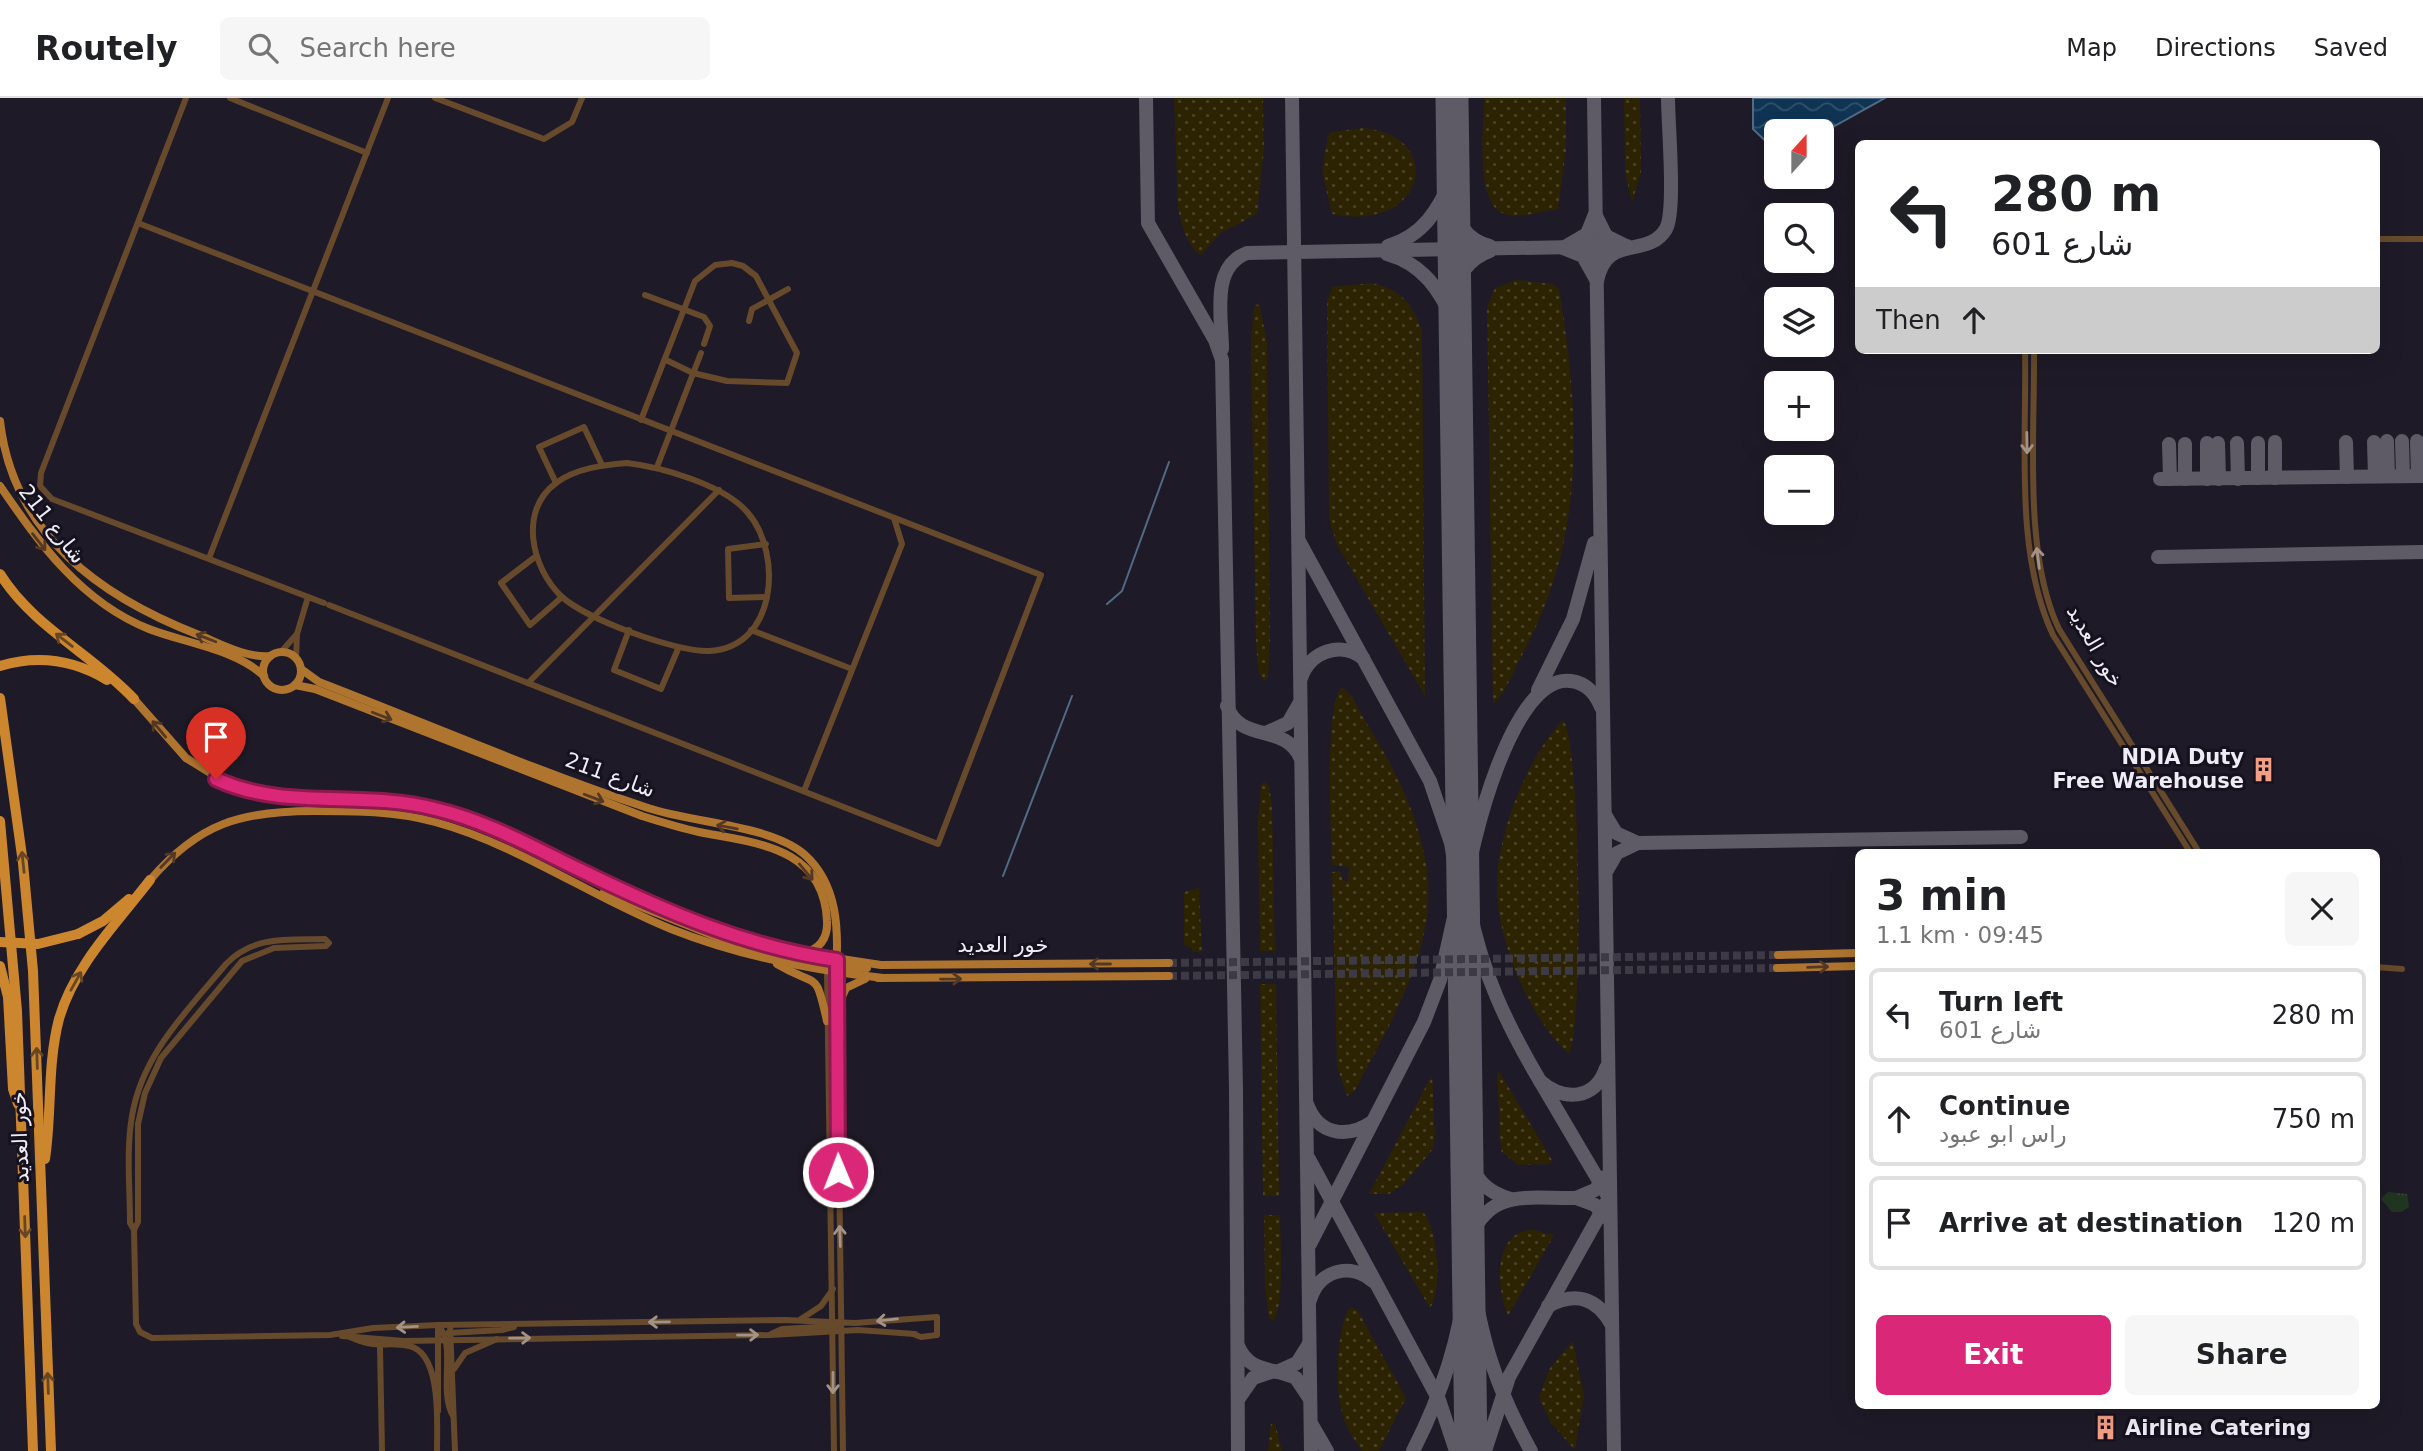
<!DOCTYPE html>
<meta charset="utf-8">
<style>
:root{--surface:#fff;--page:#f6f6f6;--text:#202124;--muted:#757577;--line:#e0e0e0;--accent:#db2777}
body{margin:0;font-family:"DejaVu Sans",Cairo,sans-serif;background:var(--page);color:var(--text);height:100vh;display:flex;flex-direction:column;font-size:26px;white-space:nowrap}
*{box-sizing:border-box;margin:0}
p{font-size:23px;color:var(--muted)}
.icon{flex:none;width:38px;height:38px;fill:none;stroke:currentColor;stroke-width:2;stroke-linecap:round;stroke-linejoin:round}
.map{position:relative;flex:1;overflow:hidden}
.panel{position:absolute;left:1855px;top:751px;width:525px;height:560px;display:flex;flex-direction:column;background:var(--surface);border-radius:10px;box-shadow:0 7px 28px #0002}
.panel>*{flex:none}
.hud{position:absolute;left:1855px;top:42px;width:525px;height:214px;border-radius:10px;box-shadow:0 7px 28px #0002;background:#fff;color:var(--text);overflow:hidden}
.needle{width:46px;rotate:21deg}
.tools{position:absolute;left:1764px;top:21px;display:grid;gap:14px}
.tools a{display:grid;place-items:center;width:70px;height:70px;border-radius:10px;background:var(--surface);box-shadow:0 7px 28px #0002;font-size:35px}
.pin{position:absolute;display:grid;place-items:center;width:60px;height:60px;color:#fff;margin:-72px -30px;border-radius:50% 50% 50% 0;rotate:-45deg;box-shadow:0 0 7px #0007}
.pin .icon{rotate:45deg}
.me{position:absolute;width:77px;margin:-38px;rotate:359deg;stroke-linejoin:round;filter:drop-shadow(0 0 5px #0008)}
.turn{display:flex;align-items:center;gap:24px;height:147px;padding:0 21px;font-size:32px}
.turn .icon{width:91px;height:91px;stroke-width:2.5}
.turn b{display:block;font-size:49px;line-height:60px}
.then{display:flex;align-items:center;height:66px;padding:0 21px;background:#0003;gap:14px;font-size:26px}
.round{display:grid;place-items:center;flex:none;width:74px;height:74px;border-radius:10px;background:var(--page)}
.summary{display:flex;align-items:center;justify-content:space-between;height:119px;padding:0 21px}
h1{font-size:42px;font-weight:700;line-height:52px}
.cta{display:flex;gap:14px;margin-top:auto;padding:14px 21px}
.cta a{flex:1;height:80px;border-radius:10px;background:var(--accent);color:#fff;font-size:28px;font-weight:700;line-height:80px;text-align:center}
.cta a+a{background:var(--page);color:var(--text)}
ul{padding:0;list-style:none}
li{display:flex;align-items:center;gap:21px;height:94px;margin:0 14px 10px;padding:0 7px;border:4px solid var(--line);border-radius:10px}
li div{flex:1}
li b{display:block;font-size:26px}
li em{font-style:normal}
header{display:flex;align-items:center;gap:42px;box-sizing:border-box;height:98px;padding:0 35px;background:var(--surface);border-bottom:2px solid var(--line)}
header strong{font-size:33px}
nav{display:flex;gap:38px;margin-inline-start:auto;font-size:24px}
.search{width:490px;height:63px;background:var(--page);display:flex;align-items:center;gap:18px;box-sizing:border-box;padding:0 24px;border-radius:10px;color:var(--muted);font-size:26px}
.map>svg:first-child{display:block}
.grass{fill:url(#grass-tufts)}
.sand{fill:url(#sand-dots)}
.water{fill:url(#water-waves);stroke:#526b84;stroke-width:2}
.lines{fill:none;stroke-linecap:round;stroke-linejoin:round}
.stream{stroke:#526b84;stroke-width:2}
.taxiway{stroke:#5e5a66;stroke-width:14}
.runway{stroke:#5e5a66;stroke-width:33}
.major-tunnel{stroke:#3d3a46;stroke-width:8;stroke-dasharray:8 4;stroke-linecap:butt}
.minor{stroke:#664a2b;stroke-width:6}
.major{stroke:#af752f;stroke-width:8}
.highway{stroke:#cc862d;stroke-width:10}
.highway-bridge{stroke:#cc862d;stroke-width:10}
.oneway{stroke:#a39386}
.oneway2{stroke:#533925}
.oneway3{stroke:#674625}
.route-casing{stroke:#8e194d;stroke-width:18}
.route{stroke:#db2777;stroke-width:12}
.labels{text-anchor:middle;stroke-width:6;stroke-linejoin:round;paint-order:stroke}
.street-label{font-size:21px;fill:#eeecf5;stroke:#15111e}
.poi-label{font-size:21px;font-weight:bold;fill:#eeecf5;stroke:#15111e;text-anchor:end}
</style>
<header>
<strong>Routely</strong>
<div class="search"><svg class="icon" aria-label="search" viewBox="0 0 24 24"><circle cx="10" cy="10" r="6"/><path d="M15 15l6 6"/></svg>Search here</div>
<nav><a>Map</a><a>Directions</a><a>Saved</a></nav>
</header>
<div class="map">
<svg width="2423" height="1353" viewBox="0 0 2423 1353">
<defs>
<pattern id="grass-tufts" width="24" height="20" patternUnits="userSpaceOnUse" patternTransform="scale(1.75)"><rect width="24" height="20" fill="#213621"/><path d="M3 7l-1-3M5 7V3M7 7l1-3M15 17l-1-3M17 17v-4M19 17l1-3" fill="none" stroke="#374a37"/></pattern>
<pattern id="sand-dots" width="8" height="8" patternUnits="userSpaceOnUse" patternTransform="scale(1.75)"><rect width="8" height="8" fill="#2c2303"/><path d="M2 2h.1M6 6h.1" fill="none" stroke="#4b4328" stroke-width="1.8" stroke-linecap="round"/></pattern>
<pattern id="water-waves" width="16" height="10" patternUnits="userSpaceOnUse" patternTransform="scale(1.75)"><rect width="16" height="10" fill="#0f3454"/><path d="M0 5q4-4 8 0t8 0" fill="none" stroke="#32526d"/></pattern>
</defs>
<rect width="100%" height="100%" fill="#1e1a27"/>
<polygon class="grass" points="2388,1094 2407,1096 2409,1109 2402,1114 2392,1114 2381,1101"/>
<g class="sand">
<path d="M1174,0H1263L1264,51L1257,116L1221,135L1201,157C1187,149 1181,125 1178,110Z"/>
<path d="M1484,0H1566V52L1558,111C1542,113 1519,121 1504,116C1474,106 1484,27 1484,0Z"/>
<polygon points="1624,0 1640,0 1641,74 1632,105 1625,74"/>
<path d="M1362,30C1447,36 1427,136 1332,116L1322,73L1328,38L1331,34Z"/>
<path d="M1516,182L1553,186L1559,191C1581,323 1586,441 1520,561C1513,574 1504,598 1493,606L1487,209L1495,190Z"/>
<path d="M1371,185C1401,191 1412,205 1422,233L1425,598L1337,447L1329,421L1327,203L1332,189Z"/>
<polygon points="1259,205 1267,244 1270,540 1268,579 1264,583 1259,576 1256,545 1251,241 1254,209"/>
<path d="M1342,589L1352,598C1365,625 1383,650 1396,677C1415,715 1431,763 1428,806C1425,869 1383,939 1354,994L1347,998L1337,968L1332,774L1340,773L1343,783H1347L1350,769L1332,767C1331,737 1324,604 1342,589Z"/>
<path d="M1563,622C1581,641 1584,928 1569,956C1530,922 1496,840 1497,788C1497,736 1527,659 1563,622Z"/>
<polygon points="1264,684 1269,688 1272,708 1275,853 1260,853 1258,724 1261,687"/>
<polygon points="1199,790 1202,854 1192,854 1192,850 1184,847 1184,794"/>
<polygon points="1260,886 1276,886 1279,1098 1263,1098"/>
<polygon points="1497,974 1500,975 1552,1062 1551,1066 1518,1067 1501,1053"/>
<polygon points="1432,977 1435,1038 1433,1051 1403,1087 1389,1096 1369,1096"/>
<path d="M1423,1114C1438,1131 1443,1192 1430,1210L1374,1115Z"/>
<path d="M1264,1117H1280C1280,1137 1285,1211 1273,1223L1269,1220L1265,1189Z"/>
<path d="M1534,1132L1554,1137L1508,1218C1496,1191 1492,1132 1534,1132Z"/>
<path d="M1352,1209L1358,1213L1406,1300L1379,1353H1362C1356,1344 1349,1334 1345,1324C1334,1294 1336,1242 1347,1213Z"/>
<polygon points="1573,1243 1584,1298 1575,1352 1551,1325 1539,1299 1550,1270"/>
<polygon points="1275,1325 1282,1353 1268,1353 1271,1326"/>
</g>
<polygon class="water" points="1753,0 1885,0 1822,35 1776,33 1776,53 1753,31"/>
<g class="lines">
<g class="stream">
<polyline points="1107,506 1122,493 1169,364"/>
<polyline points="1003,778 1072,598"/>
</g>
<g class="taxiway">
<polyline points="1146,0 1148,125 1215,242 1222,262 1236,991 1238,1353"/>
<polyline points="1292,0 1311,1353"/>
<polyline points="1594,0 1614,1353"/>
<path d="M1452,102C1457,125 1466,142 1490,148"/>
<path d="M1624,147L1606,138L1595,116L1587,136L1563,150L1583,158L1597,183C1607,134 1647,162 1666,131C1676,113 1668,26 1668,0"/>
<path d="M1388,148C1423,138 1438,112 1452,81"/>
<path d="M1387,156C1423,166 1440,192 1454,224"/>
<path d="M1454,200C1457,178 1468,161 1490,153"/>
<path d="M1222,251C1222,219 1210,169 1247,155L1627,148"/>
<polyline points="2387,343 2388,378"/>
<polyline points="2402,343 2403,378"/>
<polyline points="2417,343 2418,378"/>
<polyline points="2275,344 2275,380"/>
<polyline points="2346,344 2347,379"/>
<polyline points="2374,344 2375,378"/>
<polyline points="2218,345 2219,381"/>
<polyline points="2237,345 2238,381"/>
<polyline points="2258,345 2258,380"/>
<polyline points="2169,346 2170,381"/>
<polyline points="2185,346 2185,381"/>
<polyline points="2160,381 2423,378"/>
<polyline points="2207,381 2207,345"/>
<polyline points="1299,443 1430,683 1451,745 1463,820"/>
<polyline points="2158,459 2423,454"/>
<path d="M1301,580C1310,553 1341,543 1363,560"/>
<polyline points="1538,592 1573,521 1594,445"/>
<path d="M1227,608C1240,645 1284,625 1300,659"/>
<polyline points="1268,634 1288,625 1299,606"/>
<polyline points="1605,717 1616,735 1638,745 2021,739"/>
<polyline points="1607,772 1617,755 1638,745"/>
<path d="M1465,795C1469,750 1512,574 1571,583C1586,585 1596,596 1601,609"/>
<path d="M1469,808C1481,873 1507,927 1540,983"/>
<path d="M1307,1006C1318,1037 1347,1041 1372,1024"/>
<path d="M1466,1054C1474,1079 1484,1094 1511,1101"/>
<polyline points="1309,1061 1439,1302 1456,1353"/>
<polyline points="1605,1119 1595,1107 1576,1100 1595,1092 1605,1079"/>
<polyline points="1310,1146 1424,924 1440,882 1457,806"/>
<path d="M1467,1146C1489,1089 1524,1101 1576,1100"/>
<path d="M1468,1159C1481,1238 1492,1282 1531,1353"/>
<path d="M1310,1202C1319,1172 1350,1164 1373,1183"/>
<path d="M1548,1208C1576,1193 1597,1200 1612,1227"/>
<path d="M1238,1248C1250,1276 1274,1269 1296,1280L1310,1301"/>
<polyline points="1277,1274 1297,1265 1309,1246"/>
<polyline points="1239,1300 1253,1280 1271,1274"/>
<polyline points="1312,1327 1327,1353"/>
<path d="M1413,1353C1441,1298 1460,1243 1466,1181"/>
<path d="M1485,1353L1509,1279L1609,1100L1540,983C1563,1003 1595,1003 1606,970"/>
</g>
<polyline class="runway" points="1452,0 1471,1353"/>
<g class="major-tunnel">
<polyline points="1169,865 1778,857"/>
<polyline points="1169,878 1777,870"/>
</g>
<g class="minor">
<polyline points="186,0 41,375 40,388 52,401 324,505"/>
<polyline points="230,0 367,55"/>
<polyline points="435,0 544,41 572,24 582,0"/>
<polyline points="138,125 1041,477 938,746 329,507"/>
<polyline points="2376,141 2423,141"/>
<polyline points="645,197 704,219 710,228 704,246"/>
<polyline points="749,223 752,211 788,191"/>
<path d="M2025,252C2027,343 2014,454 2053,537L2190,754"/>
<path d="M2034,252C2035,336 2023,456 2059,531L2199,754"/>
<polyline points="641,322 695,183 715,167 732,165 743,168 756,178 797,255 787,285 727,283 693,275 666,262"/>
<path d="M627,365C661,369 725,387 748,415C783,456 777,550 709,553C676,554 585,521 561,498C532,470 518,413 556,385C576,370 604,367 627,365Z"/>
<polyline points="657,369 701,255"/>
<polyline points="556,385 539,349 584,329 602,367"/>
<polyline points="766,446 728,451 729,500 767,499"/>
<polyline points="535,459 501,485 530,527 562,499"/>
<polyline points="209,460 388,0"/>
<polyline points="629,532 614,572 661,591 678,551"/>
<polyline points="751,532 852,571"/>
<polyline points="281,554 296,537"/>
<polyline points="296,561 297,536 308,499"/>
<polyline points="528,585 719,392"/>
<polyline points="804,693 902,446 894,420"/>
<path d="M325,841L329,845L326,848L274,850L242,863L161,960L145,995L138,1026V1124L134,1132L130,1125C130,1090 126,1052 132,1018C142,956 188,912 226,866C254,837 289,842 325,841Z"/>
<polyline points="2376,869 2402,871"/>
<polyline points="827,874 834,1353"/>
<polyline points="836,874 837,907"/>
<polyline points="837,921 843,1353"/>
<polyline points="134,1132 136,1226 140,1234 152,1240 330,1237 373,1230 438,1227 785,1222 855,1225 937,1219 937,1237 921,1239 913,1236"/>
<polyline points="801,1221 821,1208 833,1191"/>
<path d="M438,1227C457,1247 438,1292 453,1318"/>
<polyline points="438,1227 438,1313"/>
<polyline points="450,1227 455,1353"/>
<polyline points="448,1235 502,1232 514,1229"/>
<polyline points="771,1236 782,1231 836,1228"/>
<polyline points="342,1238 404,1243 770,1237 858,1232 915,1236"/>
<path d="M350,1239C378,1252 386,1243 409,1248C442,1255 437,1326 437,1353"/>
<polyline points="380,1249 382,1353"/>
<polyline points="454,1271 465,1255 497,1241"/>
</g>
<g class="major">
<path d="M0,323C13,437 101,499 199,537C221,546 246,560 270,558"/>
<path d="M0,388C40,446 81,504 149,531C185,545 235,551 264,578"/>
<circle cx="282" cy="573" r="19"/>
<path d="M301,571L319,584C428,626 536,673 648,710C693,725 770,727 804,756C838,786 839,832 836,874"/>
<path d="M295,587L315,591L642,718C661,724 680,730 699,734C754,745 824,748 827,823C828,839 821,850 805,855"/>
<polyline points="134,601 186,660 230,687 275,699 374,701 454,716 506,736 663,812 715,832 782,852 881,867 1169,865"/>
<path d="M150,782C199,725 241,713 314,713C354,713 395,713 435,724C519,747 591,799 671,831C739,858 810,872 883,880"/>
<polyline points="604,794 727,843 796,861 831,864"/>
<polyline points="1778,857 1858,855"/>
<path d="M777,866C819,891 815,870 827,923"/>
<polyline points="832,869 867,870"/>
<polyline points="1777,870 1858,868"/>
<polyline points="878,880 1169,878"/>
<polyline points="837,923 840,903 846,890 865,881"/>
</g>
<g class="highway">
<path d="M0,476C33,529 92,556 134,601"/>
<path d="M0,568C37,557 74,562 107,582"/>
<polyline points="0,600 23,765 33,873 51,1353"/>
<polyline points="0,723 17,913 33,1353"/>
<polyline points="78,836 103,823 129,801"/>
<polyline points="0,868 8,899 13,991 18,1006"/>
<path d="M45,1061C52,1015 47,967 59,921C74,868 117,825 150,782"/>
</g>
<polyline class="highway-bridge" points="0,844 38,846 78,836"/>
</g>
<defs><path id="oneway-shaft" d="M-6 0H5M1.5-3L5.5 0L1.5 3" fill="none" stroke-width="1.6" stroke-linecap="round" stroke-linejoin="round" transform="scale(1.75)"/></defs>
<g class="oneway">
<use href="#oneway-shaft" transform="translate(2027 345) rotate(89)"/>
<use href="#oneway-shaft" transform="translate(2038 460) rotate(-97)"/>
<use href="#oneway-shaft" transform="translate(840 1138) rotate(-92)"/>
<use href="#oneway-shaft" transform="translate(887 1222) rotate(174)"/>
<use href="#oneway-shaft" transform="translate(659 1224) rotate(179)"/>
<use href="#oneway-shaft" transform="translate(407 1229) rotate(177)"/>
<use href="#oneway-shaft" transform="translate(748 1237) rotate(-1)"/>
<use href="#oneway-shaft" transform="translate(520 1240) rotate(-1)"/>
<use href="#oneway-shaft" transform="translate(833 1285) rotate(90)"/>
</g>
<g class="oneway2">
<use href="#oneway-shaft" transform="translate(39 444) rotate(52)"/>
<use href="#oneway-shaft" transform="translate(206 540) rotate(-159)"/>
<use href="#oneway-shaft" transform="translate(382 618) rotate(21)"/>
<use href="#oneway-shaft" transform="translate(159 631) rotate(-130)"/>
<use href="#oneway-shaft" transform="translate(594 700) rotate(21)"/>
<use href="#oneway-shaft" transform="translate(727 729) rotate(-170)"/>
<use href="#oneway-shaft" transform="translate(168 762) rotate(-46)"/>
<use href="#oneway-shaft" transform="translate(806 774) rotate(50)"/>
<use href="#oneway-shaft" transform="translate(1100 866) rotate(180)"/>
<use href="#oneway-shaft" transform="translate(1818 869) rotate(-2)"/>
<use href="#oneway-shaft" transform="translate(951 881) rotate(-1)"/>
</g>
<g class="oneway3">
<use href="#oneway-shaft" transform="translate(64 542) rotate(-142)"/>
<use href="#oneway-shaft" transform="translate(23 764) rotate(-96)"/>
<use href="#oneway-shaft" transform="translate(76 883) rotate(-61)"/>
<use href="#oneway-shaft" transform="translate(37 960) rotate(-92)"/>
<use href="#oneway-shaft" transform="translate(25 1129) rotate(88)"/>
<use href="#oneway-shaft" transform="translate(48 1285) rotate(-92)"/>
</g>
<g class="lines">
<defs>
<path id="route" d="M216,681C284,713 363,692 435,711C487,723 534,750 582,773C664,813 746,849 837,862L838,1074"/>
</defs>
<use href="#route" class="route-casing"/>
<use href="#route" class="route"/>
</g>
<defs>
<symbol id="building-bare" viewBox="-9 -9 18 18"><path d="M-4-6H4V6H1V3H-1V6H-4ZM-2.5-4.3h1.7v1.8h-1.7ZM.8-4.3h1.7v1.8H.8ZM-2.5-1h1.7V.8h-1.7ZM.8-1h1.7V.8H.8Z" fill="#f39f85" stroke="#15111e" stroke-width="2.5" paint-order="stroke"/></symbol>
</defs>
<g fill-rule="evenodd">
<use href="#building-bare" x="2246" y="654" width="35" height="35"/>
<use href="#building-bare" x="2088" y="1312" width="35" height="35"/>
</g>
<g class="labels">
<g class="street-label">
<text transform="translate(52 426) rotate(52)" y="7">شارع 211</text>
<text transform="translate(2095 548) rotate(60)" y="7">خور العديد</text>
<text transform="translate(610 677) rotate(20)" y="7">شارع 211</text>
<text x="1003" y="854">خور العديد</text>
<text transform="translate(20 1039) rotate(-92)" y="7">خور العديد</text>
</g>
<g class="poi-label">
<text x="2244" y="666">NDIA Duty<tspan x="2244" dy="24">Free Warehouse</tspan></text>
<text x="2125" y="1337" text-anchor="start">Airline Catering</text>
</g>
</g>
</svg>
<div class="tools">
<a><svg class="needle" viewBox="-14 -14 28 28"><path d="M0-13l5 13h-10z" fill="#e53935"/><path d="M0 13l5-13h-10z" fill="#757577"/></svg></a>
<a><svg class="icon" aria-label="search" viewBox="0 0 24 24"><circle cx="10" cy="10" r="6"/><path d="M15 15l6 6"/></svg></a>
<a><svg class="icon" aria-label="layers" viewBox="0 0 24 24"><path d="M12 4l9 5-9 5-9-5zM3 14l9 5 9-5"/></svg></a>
<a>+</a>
<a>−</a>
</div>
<div class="pin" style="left:216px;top:681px;background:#d93025"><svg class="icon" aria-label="arrive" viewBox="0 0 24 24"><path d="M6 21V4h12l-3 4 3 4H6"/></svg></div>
<svg class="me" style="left:838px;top:1074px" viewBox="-20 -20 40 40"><circle r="17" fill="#db2777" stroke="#fff" stroke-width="3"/><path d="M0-11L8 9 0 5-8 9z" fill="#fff"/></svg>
<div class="hud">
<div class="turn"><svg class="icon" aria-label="left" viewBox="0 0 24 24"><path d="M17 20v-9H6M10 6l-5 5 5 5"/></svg><div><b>280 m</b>شارع 601</div></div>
<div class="then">Then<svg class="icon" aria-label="ahead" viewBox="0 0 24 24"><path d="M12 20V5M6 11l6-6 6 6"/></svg></div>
</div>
<section class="panel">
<div class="summary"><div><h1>3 min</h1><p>1.1 km · 09:45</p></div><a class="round"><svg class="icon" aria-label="close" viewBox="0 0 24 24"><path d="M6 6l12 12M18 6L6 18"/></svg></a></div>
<ul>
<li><svg class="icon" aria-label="left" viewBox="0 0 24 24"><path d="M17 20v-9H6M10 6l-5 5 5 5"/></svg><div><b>Turn left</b><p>شارع 601</p></div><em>280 m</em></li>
<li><svg class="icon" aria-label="ahead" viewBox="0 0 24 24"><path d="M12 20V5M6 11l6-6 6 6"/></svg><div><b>Continue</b><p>راس ابو عبود</p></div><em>750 m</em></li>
<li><svg class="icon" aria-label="arrive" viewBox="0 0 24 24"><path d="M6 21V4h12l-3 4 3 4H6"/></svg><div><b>Arrive at destination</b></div><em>120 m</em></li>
</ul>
<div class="cta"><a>Exit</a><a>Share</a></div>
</section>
</div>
